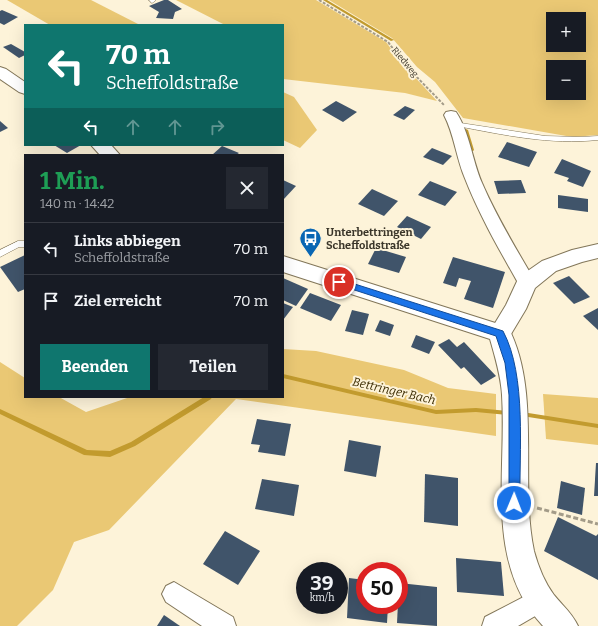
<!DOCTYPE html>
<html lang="de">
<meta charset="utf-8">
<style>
:root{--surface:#171b24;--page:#242831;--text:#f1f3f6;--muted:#9ea1a6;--line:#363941;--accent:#0f766e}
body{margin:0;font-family:Bitter,serif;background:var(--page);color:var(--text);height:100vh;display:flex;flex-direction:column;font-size:15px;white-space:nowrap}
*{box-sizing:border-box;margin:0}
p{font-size:13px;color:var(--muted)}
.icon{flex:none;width:22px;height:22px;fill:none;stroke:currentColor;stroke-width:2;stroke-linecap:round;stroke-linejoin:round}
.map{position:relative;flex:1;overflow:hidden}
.panel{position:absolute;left:24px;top:154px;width:260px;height:244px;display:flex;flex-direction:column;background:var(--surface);border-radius:0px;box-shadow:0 4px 16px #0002}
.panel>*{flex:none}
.hud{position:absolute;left:24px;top:24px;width:260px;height:122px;border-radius:0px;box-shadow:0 4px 16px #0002;background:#0f766e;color:#fff;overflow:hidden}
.fabs{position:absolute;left:546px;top:12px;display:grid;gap:8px}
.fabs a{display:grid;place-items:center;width:40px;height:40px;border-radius:0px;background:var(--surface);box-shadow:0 4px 16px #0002;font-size:20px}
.speed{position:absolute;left:296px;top:562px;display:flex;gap:8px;font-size:20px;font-weight:700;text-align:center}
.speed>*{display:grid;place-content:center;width:52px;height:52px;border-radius:50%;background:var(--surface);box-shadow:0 4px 16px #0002;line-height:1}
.speed small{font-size:10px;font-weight:400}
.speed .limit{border:6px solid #d22;background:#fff;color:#111}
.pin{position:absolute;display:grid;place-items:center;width:34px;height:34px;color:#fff;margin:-17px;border:2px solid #fff;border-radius:50%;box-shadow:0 1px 4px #0007}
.me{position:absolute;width:44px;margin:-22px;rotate:1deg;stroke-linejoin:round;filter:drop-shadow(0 0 3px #0008)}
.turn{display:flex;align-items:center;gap:14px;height:84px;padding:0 16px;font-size:18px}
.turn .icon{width:52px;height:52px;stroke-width:2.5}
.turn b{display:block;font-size:28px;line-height:34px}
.lanes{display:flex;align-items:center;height:38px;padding:0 16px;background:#0003;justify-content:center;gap:20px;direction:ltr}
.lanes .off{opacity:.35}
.round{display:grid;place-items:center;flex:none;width:42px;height:42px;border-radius:0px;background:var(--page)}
.head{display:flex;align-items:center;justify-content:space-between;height:68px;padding:0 16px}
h1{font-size:24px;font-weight:700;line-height:30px;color:#1e9e55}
.button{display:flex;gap:8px;margin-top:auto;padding:8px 16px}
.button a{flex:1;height:46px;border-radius:0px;background:var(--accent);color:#fff;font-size:16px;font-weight:700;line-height:46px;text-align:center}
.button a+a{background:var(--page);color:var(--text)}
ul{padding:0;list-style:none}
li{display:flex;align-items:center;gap:12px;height:52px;padding:0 16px;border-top:1px solid var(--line)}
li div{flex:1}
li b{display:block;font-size:15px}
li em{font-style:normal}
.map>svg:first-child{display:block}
.green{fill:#eac874;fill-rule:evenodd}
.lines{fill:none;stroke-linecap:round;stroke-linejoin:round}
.stream{fill:#c29b2e;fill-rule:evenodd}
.building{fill:#40546a}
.service-casing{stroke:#827659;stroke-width:1}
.minor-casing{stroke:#827659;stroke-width:2}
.tertiary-casing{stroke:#827659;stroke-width:2}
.secondary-casing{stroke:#827659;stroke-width:2}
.path-far1{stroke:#a39b88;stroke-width:2;stroke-dasharray:3 1.5;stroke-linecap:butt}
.path{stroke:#a39b88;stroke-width:3;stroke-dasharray:5 2.5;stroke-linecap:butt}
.service{fill:#fff;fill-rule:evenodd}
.minor{fill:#fff;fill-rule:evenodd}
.tertiary{fill:#fff;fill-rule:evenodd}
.secondary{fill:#fff;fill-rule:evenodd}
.route{fill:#1a73e8;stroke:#114b97}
.labels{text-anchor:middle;stroke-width:4;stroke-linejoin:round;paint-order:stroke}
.far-street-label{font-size:9px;fill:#3a3529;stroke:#fdf3d9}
.poi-label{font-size:11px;font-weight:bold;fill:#3a3529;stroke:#fdf3d9;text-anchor:start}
.water-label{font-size:12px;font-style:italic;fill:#3b2b00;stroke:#fdf3d9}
</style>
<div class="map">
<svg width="598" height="626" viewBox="0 0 598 626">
<rect width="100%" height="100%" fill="#fdf3d9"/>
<g class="green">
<polygon points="7,0 91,0 140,25 50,25"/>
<polygon points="176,0 316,0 386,42 400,61 437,101 405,93 283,79 283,25 225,25"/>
<path d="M329,0H598V135L572,137L463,118L435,82L417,67L392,38ZM553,19H579V45H553ZM553,67H579V93H553Z"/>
<polygon points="283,92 294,97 317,130 300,148 283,140"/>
<polygon points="283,349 316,351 404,370 448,388 496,394 496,436 236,399 109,530 74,542 53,590 17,626 0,626 0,362 25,378 25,397 59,397 86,412 130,397 283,397"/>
<polygon points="543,394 598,398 598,445 546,439"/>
</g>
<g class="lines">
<g class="stream">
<polygon points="323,0 327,0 394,40 391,41"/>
<polygon points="465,129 466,129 468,130 474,150 473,151 472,151 470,150 464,130"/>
<polygon points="283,374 436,410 476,408 508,411 510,411 511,413 510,415 508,415 476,412 436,414 283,378"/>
<polygon points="204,397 212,397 211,399 135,446 110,457 84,455 0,414 0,409 87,450 110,451 131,442"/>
<polygon points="520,412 522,412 598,424 598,428 522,416 520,416 519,414"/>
</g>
</g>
<g class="building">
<polygon points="164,0 168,0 182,9 175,12 173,19 156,18 159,12 149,6"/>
<polygon points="2,10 18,17 4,25 0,23 0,11"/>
<polygon points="11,44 25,52 25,55 19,58 3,47"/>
<polygon points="336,101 357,112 343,122 322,110"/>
<polygon points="405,106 415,110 404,120 393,115"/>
<polygon points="0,121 8,128 0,132"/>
<polygon points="507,142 537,152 529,167 498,157"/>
<polygon points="54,145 81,145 67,153"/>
<polygon points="222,146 239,153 236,155 212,155"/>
<polygon points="432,148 452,156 443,165 423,157"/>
<polygon points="562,159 591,171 583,187 567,181 569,178 554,173"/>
<polygon points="283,180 296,186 283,200"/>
<polygon points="521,180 526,193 498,194 494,181"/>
<polygon points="430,181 457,192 445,206 418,195"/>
<polygon points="372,189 398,201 384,216 358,204"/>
<polygon points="558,195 588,199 588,212 558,208"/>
<polygon points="407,216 431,227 421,239 397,227"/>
<polygon points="376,248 406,257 399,273 368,264"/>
<polygon points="25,255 25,289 18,292 0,267"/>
<polygon points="453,257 505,272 493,308 464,299 471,281 459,278 456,287 443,283"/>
<polygon points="569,276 590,297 574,304 553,283"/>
<polygon points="283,278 308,289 296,306 283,300"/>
<polygon points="310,293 341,305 331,321 300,308"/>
<polygon points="283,303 293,307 283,320"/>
<polygon points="598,308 598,330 583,316"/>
<polygon points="352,310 369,314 363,335 345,331"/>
<polygon points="380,320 394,325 390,336 375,331"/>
<polygon points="416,335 435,342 429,354 411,347"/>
<polygon points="449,339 457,347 464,342 496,376 481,385 464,367 461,369 438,345"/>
<polygon points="257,419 291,424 285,456 258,452 260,445 251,444"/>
<polygon points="349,440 381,446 376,477 344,471"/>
<polygon points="596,463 598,463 598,496 594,496"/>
<polygon points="425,474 458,478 458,526 424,522"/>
<polygon points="262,479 299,485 294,516 255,509"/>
<polygon points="561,481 585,488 582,515 557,508"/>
<polygon points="558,517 596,536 598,534 598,580 544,551"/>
<polygon points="225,531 260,551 238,585 203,564"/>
<polygon points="456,558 501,562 504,596 457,592"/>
<polygon points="349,578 365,580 365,605 388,605 387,623 347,618"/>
<polygon points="399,583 437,587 437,626 397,623"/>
<polygon points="164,615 180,626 157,626"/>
</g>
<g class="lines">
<defs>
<g id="service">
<polygon points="149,0 155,0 155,1 152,3"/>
<path d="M454,122L545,136L581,137L598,136V140C550,145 504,135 457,126H454Z"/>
<polygon points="18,241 25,241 25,247 19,247 0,257 0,250"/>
</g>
<g id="minor">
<path d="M451,111L456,112C470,133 472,160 482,183C497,218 517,250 536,283L533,288L527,290L521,288C500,251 479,215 464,176C456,156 454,134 444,115L446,112Z"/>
<polygon points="174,582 233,617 236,626 202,626 166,602 162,594 166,586"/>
<polygon points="541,588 549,592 553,600 549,608 518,626 482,626 485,617"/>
</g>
<polygon id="tertiary" points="598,244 598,258 582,262 556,271 535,288 526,309 508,339 500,342 492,339 489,333 506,305 519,277 542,261 572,250"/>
<g id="secondary">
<polygon points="0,67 6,69 25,82 25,94 19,92 0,79"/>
<polygon points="91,145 111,145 120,155 100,155"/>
<path d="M283,256L508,327C542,392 519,480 534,551C538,566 545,583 554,595C563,606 572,613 578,626H543C484,563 507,473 502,395C501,376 495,357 490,339L283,272Z"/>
</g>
</defs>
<use href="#service" class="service-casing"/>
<use href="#minor" class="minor-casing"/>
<use href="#tertiary" class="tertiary-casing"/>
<use href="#secondary" class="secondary-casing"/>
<polyline class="path-far1" points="319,0 388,42 407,67 444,105"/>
<polyline class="path" points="537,508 598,524"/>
<use href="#service" class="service"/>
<use href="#minor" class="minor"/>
<use href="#tertiary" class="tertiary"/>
<use href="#secondary" class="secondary"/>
</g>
<path class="route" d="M339,279L503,331C527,376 519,452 520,503L518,506L514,508L510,506L509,503V395L505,363L496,336L336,284V280Z"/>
<defs>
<symbol id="bus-pin" viewBox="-11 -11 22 30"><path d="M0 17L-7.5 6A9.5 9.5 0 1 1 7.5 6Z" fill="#0966b3" stroke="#fdf3d9"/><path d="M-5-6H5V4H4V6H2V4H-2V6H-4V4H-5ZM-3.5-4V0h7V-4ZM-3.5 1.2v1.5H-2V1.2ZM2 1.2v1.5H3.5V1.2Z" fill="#fff"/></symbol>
</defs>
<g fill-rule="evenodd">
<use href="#bus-pin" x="298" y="226" width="25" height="34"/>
</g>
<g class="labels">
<g class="far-street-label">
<text transform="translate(405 62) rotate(50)" y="3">Riedweg</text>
</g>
<g class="poi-label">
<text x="326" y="236">Unterbettringen<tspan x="326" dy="13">Scheffoldstraße</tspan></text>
</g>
<g class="water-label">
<text transform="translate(394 391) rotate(13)" y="4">Bettringer Bach</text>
</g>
</g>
</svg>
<div class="fabs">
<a>+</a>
<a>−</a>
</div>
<div class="speed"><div>39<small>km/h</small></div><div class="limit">50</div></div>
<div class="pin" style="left:339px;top:282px;background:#d93025"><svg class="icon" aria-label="arrive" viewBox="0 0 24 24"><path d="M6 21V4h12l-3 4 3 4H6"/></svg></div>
<svg class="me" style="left:514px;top:503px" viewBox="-20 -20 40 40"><circle r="17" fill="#1a73e8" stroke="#fff" stroke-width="3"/><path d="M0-11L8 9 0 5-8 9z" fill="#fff"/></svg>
<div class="hud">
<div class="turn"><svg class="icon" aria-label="left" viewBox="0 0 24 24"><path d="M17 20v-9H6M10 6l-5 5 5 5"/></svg><div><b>70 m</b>Scheffoldstraße</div></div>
<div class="lanes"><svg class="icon" aria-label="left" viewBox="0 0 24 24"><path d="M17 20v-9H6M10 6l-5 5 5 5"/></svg><svg class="icon off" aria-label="ahead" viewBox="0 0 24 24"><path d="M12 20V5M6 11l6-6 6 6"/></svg><svg class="icon off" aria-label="ahead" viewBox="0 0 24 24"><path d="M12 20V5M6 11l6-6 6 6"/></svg><svg class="icon off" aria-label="right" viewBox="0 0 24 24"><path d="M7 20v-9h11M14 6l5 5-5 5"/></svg></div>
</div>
<section class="panel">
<div class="head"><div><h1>1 Min.</h1><p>140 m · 14:42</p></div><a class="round"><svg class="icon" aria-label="close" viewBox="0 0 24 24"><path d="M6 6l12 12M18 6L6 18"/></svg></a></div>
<ul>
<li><svg class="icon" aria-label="left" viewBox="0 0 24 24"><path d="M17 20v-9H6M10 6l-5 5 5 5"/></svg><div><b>Links abbiegen</b><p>Scheffoldstraße</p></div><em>70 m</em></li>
<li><svg class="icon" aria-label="arrive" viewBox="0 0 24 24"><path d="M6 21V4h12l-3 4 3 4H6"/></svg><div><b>Ziel erreicht</b></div><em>70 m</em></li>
</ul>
<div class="button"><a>Beenden</a><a>Teilen</a></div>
</section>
</div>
